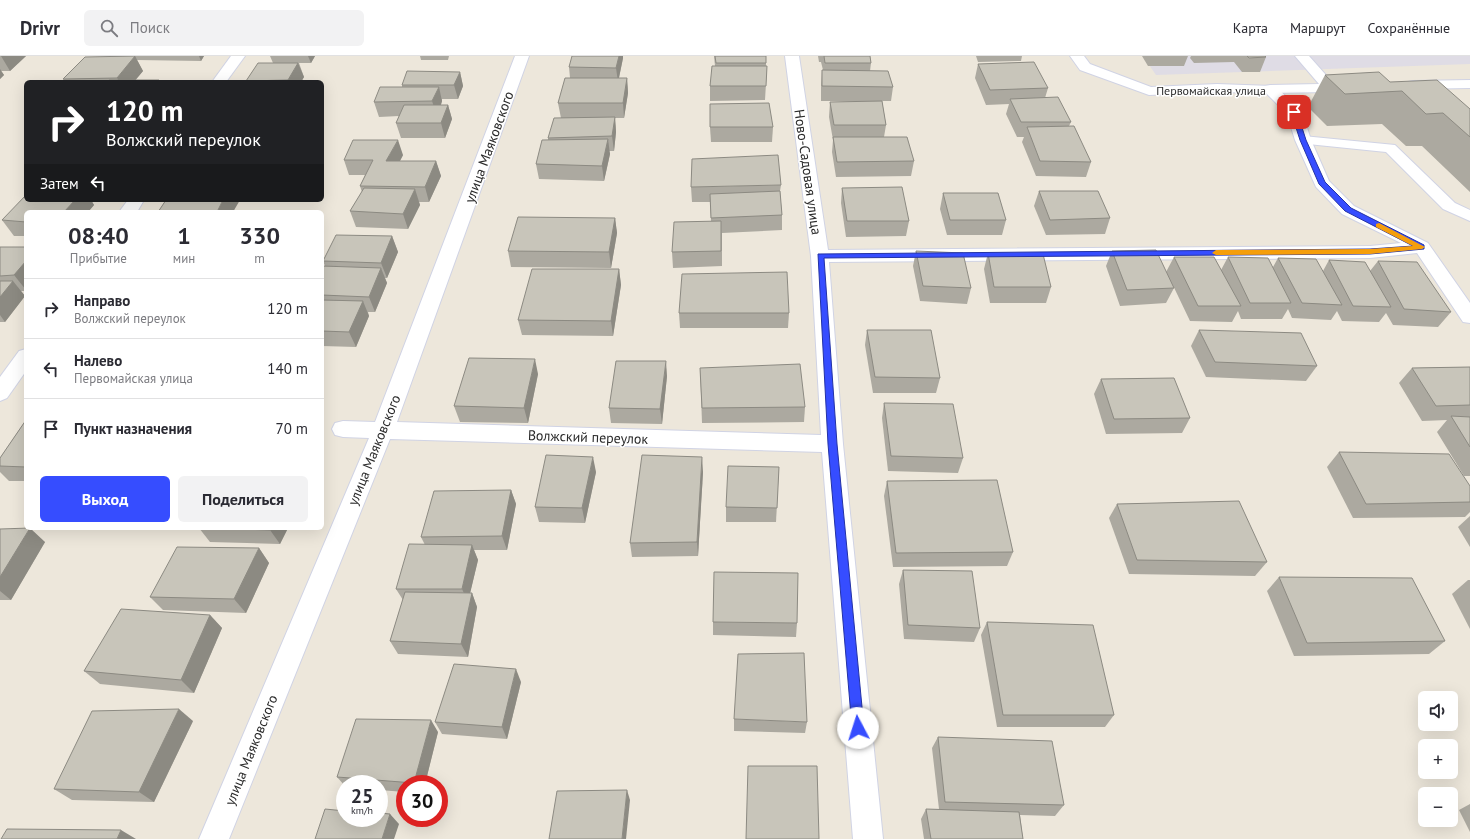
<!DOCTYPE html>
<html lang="ru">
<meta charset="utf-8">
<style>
:root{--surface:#fff;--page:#f2f2f3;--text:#2b2b33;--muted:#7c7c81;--line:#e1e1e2;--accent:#364dff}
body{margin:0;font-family:"PT Sans",sans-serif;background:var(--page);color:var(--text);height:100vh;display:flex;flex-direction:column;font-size:15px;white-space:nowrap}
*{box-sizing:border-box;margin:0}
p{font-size:13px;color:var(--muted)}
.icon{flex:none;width:22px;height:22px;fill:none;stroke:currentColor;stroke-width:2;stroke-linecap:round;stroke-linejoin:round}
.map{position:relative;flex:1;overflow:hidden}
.details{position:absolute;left:24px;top:154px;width:300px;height:320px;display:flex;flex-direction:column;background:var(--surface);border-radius:6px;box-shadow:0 4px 16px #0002}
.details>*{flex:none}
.hud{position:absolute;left:24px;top:24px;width:300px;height:122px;border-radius:6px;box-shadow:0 4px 16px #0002;background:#202124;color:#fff;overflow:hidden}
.fabs{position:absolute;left:1418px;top:635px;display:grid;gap:8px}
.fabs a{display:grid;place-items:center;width:40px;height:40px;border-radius:6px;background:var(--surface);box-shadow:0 4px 16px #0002;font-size:20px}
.speed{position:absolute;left:336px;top:719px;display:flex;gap:8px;font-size:20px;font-weight:700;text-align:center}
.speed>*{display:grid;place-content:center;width:52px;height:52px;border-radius:50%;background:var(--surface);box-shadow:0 4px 16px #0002;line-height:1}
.speed small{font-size:10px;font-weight:400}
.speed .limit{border:6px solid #d22;background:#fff;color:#111}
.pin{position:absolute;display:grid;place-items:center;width:34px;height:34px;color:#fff;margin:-17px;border-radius:8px;box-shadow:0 2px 6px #0006}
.me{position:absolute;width:44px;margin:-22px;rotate:355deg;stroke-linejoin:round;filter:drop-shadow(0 0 3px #0008)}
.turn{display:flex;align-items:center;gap:14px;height:84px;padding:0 16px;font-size:18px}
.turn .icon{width:52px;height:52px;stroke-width:2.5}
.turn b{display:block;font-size:28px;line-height:34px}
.then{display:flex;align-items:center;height:38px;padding:0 16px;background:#0003;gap:8px;font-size:15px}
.eta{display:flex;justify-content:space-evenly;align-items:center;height:68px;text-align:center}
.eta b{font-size:24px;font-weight:600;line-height:28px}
.cta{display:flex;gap:8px;margin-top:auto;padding:8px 16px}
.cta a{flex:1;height:46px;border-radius:6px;background:var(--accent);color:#fff;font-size:16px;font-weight:600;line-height:46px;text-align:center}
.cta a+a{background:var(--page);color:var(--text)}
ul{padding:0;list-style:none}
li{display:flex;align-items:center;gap:12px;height:60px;padding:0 16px;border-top:1px solid var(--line)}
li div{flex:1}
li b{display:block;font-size:15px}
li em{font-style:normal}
header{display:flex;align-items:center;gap:24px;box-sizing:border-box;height:56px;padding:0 20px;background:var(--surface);border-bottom:1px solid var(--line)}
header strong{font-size:19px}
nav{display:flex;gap:22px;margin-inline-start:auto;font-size:14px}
.search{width:280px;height:36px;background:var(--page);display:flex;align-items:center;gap:10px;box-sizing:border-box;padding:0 14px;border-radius:6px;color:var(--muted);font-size:15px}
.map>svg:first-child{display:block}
.industrial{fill:#dfdce5}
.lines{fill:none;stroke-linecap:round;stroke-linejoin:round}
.lane-casing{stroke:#d0d3e4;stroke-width:2}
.street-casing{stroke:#d0d3e4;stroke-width:2}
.lane{fill:#fff;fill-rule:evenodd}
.street{fill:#fff;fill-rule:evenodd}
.wall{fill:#aca9a0}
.shaded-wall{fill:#8c8a82}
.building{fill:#c8c5ba;stroke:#8c8a82}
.route{fill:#364dff;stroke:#2332a6}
.slow{fill:#f59e0b}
.labels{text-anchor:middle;stroke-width:3;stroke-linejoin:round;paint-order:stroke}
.far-street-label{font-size:12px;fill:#2a2a2a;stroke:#fff}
.street-label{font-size:14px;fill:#2a2a2a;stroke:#fff}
</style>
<header>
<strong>Drivr</strong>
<div class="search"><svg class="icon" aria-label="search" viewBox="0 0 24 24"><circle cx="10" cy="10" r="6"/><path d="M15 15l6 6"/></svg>Поиск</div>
<nav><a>Карта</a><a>Маршрут</a><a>Сохранённые</a></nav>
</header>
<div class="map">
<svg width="1470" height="783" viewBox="0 0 1470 783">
<rect width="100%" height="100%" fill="#ede7db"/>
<polygon class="industrial" points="1143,0 1470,0 1470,8 1156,19"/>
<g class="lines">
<defs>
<g id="lane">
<polygon points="1295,0 1309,0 1333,27 1351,28 1353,31 1351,34 1330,36 1270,37 1265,36 1263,33 1265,30 1270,29 1319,28"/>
<polygon points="1470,24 1470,32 1413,33 1408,32 1406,29 1408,26 1413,25"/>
<polygon points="1303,80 1395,89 1455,147 1470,154 1470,165 1443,153 1386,96 1298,87 1296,84 1298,81"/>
</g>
<g id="street">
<polygon points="231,0 245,0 226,26 212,26"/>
<polygon points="515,0 529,0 397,366 821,379 811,200 785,0 799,0 828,194 1370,190 1401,187 1342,158 1316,131 1295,84 1287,58 1266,37 1217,36 1149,39 1080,14 1070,0 1084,0 1090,8 1151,31 1217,28 1275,30 1302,56 1311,84 1329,125 1354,150 1428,187 1470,247 1470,267 1463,266 1417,197 1370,202 829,206 843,388 883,783 853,783 822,396 390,383 229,783 199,783 369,382 343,381 335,379 332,373 335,367 343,365 375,366"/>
<polygon points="128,144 144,144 137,156 119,156"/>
<polygon points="26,293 26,315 7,342 0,345 0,321 19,295"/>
</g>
</defs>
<use href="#lane" class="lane-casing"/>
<use href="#street" class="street-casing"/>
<use href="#lane" class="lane"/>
<use href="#street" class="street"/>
</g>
<g class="wall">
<polygon points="0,0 26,0 10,15 1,15 4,19 0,23"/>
<polygon points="112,0 204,0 201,5 137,4 143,15 135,24 159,24 160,26 65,26 63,23 112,1"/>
<polygon points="270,0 315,0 311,7 299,7 304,21 301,26 247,26 246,25 273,7"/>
<polygon points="420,0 449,0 448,4 421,4"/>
<polygon points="714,0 766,0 766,10 767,10 765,44 710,45 710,30 715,10"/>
<polygon points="818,0 870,0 871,7 870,15 893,31 891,45 882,45 886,69 884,81 914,105 911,120 836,121 832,96 833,84 829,61 830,46 880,45 821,45 821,29 822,14 823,14 821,6 819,6"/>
<polygon points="976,0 1022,0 1021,5 978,6"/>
<polygon points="1142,0 1188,0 1184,10 1148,10"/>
<polygon points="1191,0 1265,0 1266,1 1260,16 1242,16 1234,6 1194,7 1190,2"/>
<polygon points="623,2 619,22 627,22 628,37 624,62 615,62 616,76 614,95 609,95 610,98 604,125 539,123 536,108 548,84 548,82 589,62 561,62 558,47 570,22 569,11"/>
<polygon points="978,8 1048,32 1045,42 1071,66 1069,70 1091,106 1086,121 1036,120 1022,86 1024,81 1017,81 1006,58 1009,48 986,49 975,22"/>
<polygon points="460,16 463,30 458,43 442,43 442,45 441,49 448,49 452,63 445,82 401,82 396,67 399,60 379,61 374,46 402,31 402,29"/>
<polygon points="1325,19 1390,26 1470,53 1470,136 1422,90 1406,90 1382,68 1327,70 1308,51"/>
<polygon points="710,71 773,71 772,86 711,86"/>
<polygon points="403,99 400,105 436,105 441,120 429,146 419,146 420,149 408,173 356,171 350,155 362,136 360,130 365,119 349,119 344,104"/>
<polygon points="781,129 780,135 782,159 782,174 722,177 722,210 673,212 672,196 711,165 710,146 692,146 691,131"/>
<polygon points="842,132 909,165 906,180 846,181 841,147"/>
<polygon points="1039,135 1110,162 1105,178 1046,179 1034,150"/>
<polygon points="943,137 1006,164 1002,179 947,179 940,153"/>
<polygon points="26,144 91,144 94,149 88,156 26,156 26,180 14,180 2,164"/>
<polygon points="615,162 617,177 611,212 511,211 508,195"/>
<polygon points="392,180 398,196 387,222 385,222 387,227 375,256 368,256 369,260 356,291 322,290 322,210 325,210 323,205"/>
<polygon points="0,191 26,191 26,235 21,235 25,240 5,266 0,266"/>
<polygon points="916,195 971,232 967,248 920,245 913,210"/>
<polygon points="1112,195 1166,216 1174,201 1221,214 1228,201 1273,211 1278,202 1323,215 1329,204 1370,215 1378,205 1451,256 1438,271 1393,269 1386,257 1379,266 1342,265 1337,255 1331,264 1292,262 1288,253 1282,263 1241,263 1238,255 1232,266 1190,265 1168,219 1174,232 1166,247 1120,250 1106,210"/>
<polygon points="988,197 1051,231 1046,247 990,247 984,213"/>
<polygon points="619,213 621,229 613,280 522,279 518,264"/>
<polygon points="679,257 789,257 788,272 680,272"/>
<polygon points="867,274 940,322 936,337 873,337 865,289"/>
<polygon points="1199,274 1317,310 1306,325 1206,321 1191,290"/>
<polygon points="1470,311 1470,420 1464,420 1437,376 1447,364 1422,365 1399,327 1412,312"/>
<polygon points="700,312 805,351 804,366 702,367"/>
<polygon points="538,318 528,367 460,366 454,350"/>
<polygon points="667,320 662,368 611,367 609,352"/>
<polygon points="1101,323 1190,362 1182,377 1106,378 1094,338"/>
<polygon points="884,347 963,402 958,417 888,415 882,362"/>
<polygon points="26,364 26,425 9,425 0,416 0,402"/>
<polygon points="1339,396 1470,430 1470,456 1465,461 1353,462 1327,411"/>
<polygon points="779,411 776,466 726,466 726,451"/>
<polygon points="596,416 585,467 539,466 535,451"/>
<polygon points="703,416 698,500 632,501 630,487"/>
<polygon points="887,425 1013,496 1007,510 893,511 884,440"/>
<polygon points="511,434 516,448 507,494 474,494 478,504 470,537 472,537 477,551 468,601 398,598 390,585 403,544 396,533 425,489 421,481"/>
<polygon points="1117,448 1267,506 1255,520 1129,518 1109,462"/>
<polygon points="1470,460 1470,491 1458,471"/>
<polygon points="199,472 288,472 280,488 210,486"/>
<polygon points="0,473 45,486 11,544 0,544"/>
<polygon points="259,492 269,507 246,557 163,554 150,541"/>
<polygon points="903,514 980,572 974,586 904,583 899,528"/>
<polygon points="1279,521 1445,585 1429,598 1294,600 1267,535"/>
<polygon points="1468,524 1470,524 1470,573 1452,538"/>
<polygon points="210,559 222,572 194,637 100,628 84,615"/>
<polygon points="713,566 797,567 796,581 713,579"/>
<polygon points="987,566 1114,659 1105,671 997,671 981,579"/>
<polygon points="521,626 507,683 442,678 435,666"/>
<polygon points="734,663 807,666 805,677 734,675"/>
<polygon points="193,665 154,746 72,744 54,733"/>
<polygon points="438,676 425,728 405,728 405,736 379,734 379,728 345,728 345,730 337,721"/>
<polygon points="938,681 1064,749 1055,760 1020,759 1023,783 924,783 921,763 926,753 939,753 932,692"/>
<polygon points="1470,748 1470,776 1459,754"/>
</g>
<g class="shaded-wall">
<polygon points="1,0 26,0 10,15"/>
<polygon points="135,0 143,15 134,26 119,26 117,22"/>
<polygon points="199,0 204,0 201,5"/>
<polygon points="308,0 315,0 311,7"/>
<polygon points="619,0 623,0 623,2 618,26 616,12"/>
<polygon points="298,7 304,21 301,26 289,26 288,24"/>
<polygon points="0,13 4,19 0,23"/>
<polygon points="460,16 463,30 458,43 454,29"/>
<polygon points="627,22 628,37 624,62 623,47"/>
<polygon points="439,31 442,45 437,60 432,45"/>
<polygon points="448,49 452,63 445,82 441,67"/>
<polygon points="615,61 616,76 614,95 612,80"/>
<polygon points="608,83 610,98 604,125 602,110"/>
<polygon points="398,84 403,99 392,120 386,105"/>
<polygon points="436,105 441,120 429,146 425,131"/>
<polygon points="415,133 420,149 408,173 403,158"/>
<polygon points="75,144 91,144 94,149 88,156 64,156"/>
<polygon points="223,144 240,144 233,156 217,156"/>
<polygon points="615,162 617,177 611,212 609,196"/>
<polygon points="392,180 398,196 387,222 381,207"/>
<polygon points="26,205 26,234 14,219"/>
<polygon points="381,212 387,227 375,256 369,241"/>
<polygon points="619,213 621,229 613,280 611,265"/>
<polygon points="13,225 25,240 5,266 0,259 0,241"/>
<polygon points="363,245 369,260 356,291 349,276"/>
<polygon points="535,303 538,318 528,367 524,352"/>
<polygon points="666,305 667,320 662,368 660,353"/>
<polygon points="593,401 596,416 585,467 582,452"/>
<polygon points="702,401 703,416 698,500 697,486"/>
<polygon points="511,434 516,448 507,494 502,480"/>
<polygon points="30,472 45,486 11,544 0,535 0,521"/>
<polygon points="271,472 288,472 280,488 270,474"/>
<polygon points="472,489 478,504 468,546 462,533"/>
<polygon points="259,492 269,507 246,557 234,543"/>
<polygon points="472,537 477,551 468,601 461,588"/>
<polygon points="210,559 222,572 194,637 181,624"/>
<polygon points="516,613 521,626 507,683 502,671"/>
<polygon points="179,653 193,665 154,746 139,736"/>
<polygon points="431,664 438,676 425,728 415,728 414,727"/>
<polygon points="627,734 630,744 626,783 622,783"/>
<polygon points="390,758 399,768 394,783 382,783"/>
<polygon points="121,774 136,783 117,783"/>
</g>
<g class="building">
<polygon points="135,0 117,22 63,23 85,1"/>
<polygon points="572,0 619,0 616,12 569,11"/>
<polygon points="715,0 766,0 766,7 716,7"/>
<polygon points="824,0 870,0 871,7 825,7"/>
<polygon points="1247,0 1265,0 1266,1 1249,2"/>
<polygon points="1034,6 1048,32 990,34 978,8"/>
<polygon points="258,7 298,7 288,24 246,25"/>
<polygon points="712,10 767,10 766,30 710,30"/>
<polygon points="822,14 888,15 893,31 822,30"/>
<polygon points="407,15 460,16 454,29 402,29"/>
<polygon points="1379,16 1390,26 1437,24 1470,53 1470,81 1443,57 1426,58 1402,35 1345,38 1325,19"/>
<polygon points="565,22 627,22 623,47 558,47"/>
<polygon points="109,24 159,24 157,26 108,26"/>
<polygon points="380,31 439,31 432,45 374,46"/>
<polygon points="1058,41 1071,66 1021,66 1010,43"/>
<polygon points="882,45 886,69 834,69 830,46"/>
<polygon points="769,47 773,71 710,71 710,48"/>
<polygon points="404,49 448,49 441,67 396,67"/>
<polygon points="615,61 612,80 548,82 554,62"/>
<polygon points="1074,70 1091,106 1040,105 1027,71"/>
<polygon points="833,81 907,81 914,105 837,106"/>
<polygon points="608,83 602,110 536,108 542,84"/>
<polygon points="353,84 398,84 386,105 436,105 425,131 360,130 373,104 344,104"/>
<polygon points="778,99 781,129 691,131 692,103"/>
<polygon points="902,131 909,165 847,165 842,132"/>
<polygon points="364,132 415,133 403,158 350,155"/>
<polygon points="780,135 782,159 711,162 710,138"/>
<polygon points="1039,135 1098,135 1110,162 1050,164"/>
<polygon points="943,137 998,137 1006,164 950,164"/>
<polygon points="26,139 26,144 75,144 64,156 26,156 26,166 2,164"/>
<polygon points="166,144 223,144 217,156 158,156"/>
<polygon points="518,161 615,162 609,196 508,195"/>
<polygon points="721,165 721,195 672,196 674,166"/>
<polygon points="336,179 392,180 381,207 323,205"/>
<polygon points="0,191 26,191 26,205 14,219 0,220"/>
<polygon points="1156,194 1174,232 1127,234 1112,195"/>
<polygon points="916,195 963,197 971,232 923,230"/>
<polygon points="988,197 1043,198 1051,231 994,231"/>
<polygon points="1174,201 1214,201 1241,250 1198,250"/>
<polygon points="1228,201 1268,202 1291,247 1250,247"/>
<polygon points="1278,202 1316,203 1342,249 1302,247"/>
<polygon points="1329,204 1365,206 1391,251 1353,250"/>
<polygon points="1378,205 1417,206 1451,256 1404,253"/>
<polygon points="322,210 381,212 369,241 322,239"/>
<polygon points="532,213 619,213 611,265 518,264"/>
<polygon points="787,216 789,257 679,257 682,218"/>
<polygon points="0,225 13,225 0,241"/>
<polygon points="322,244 363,245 349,276 322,275"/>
<polygon points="867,274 931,274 940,322 875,321"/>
<polygon points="1199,274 1301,277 1317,310 1215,306"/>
<polygon points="469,302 535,303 524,352 454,350"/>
<polygon points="616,305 666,305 660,353 609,352"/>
<polygon points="800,308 805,351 702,352 700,312"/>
<polygon points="1470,311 1470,349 1436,350 1412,312"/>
<polygon points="1174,322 1190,362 1114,363 1101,323"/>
<polygon points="884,347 953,348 963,402 891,400"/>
<polygon points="1451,360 1470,361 1470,391"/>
<polygon points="26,364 26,411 0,410 0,402"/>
<polygon points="1339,396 1449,398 1470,430 1470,446 1366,448"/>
<polygon points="546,399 593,401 582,452 535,451"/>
<polygon points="642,399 702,401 697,486 630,487"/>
<polygon points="728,410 779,411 777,452 726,451"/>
<polygon points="997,424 1013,496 896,497 887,425"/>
<polygon points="511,434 502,480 421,481 434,435"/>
<polygon points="1239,445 1267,506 1137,504 1117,448"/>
<polygon points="30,472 0,521 0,473"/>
<polygon points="211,472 271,472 270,474"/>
<polygon points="409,488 472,489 462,533 396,533"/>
<polygon points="177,491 259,492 234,543 150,541"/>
<polygon points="903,514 972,515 980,572 908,569"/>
<polygon points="714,516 798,517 797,567 713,566"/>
<polygon points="1279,521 1412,522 1445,585 1307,587"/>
<polygon points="405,536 472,537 461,588 390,585"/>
<polygon points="121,553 210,559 181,624 84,615"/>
<polygon points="987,566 1093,569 1114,659 1003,659"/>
<polygon points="804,597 807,666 734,663 738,598"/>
<polygon points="454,608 516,613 502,671 435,666"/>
<polygon points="179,653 139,736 54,733 92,655"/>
<polygon points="356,663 431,664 414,727 337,721"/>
<polygon points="938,681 1052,685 1064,749 945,746"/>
<polygon points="748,710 817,710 819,783 746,783"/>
<polygon points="627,734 622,783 549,783 557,735"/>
<polygon points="325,753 345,755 345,762 379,762 379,757 390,758 382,783 315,783"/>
<polygon points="926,753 1019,756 1023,783 931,783"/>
<polygon points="7,773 121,774 117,783 1,783"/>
</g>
<polygon class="route" points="1292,54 1297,56 1306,84 1325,126 1351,152 1424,189 1424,193 1370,198 824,202 837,388 864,672 862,676 858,678 854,676 852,672 828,388 818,198 1370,193 1413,190 1345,155 1319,128 1300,84 1291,56"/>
<polygon class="slow" points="1379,167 1425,191 1422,193 1370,198 1216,199 1212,197 1216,194 1370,193 1413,190 1376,171 1376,168"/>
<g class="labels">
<g class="far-street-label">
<text x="1211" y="39">Первомайская улица</text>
</g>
<g class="street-label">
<text transform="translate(489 91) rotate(-70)" y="5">улица Маяковского</text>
<text transform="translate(808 116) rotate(82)" y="5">Ново-Садовая улица</text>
<text transform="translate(588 381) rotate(2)" y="5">Волжский переулок</text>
<text transform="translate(374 394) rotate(-68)" y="5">улица Маяковского</text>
<text transform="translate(251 694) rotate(-68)" y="5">улица Маяковского</text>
</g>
</g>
</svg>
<div class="fabs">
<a><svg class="icon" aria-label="sound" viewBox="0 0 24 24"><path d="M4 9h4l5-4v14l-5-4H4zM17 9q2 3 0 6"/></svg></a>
<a>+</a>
<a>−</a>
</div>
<div class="speed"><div>25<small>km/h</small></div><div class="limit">30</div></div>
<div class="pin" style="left:1294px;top:56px;background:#d93025"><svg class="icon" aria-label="arrive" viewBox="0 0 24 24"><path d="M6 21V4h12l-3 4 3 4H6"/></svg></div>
<svg class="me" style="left:858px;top:672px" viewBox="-20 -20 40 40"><circle r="19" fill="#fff"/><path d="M0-13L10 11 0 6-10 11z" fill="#364dff"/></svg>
<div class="hud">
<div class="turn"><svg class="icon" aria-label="right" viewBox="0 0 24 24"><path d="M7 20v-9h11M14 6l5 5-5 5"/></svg><div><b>120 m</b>Волжский переулок</div></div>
<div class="then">Затем<svg class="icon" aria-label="left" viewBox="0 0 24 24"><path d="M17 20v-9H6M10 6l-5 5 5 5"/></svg></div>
</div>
<section class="details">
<div class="eta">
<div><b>08:40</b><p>Прибытие</p></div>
<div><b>1</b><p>мин</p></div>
<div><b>330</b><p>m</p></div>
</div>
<ul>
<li><svg class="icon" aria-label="right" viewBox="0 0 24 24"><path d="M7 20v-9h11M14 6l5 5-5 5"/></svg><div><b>Направо</b><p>Волжский переулок</p></div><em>120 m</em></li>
<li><svg class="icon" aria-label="left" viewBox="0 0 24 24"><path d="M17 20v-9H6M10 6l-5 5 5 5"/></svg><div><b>Налево</b><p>Первомайская улица</p></div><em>140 m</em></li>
<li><svg class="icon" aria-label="arrive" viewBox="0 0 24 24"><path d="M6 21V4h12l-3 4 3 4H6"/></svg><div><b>Пункт назначения</b></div><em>70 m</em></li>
</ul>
<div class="cta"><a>Выход</a><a>Поделиться</a></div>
</section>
</div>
